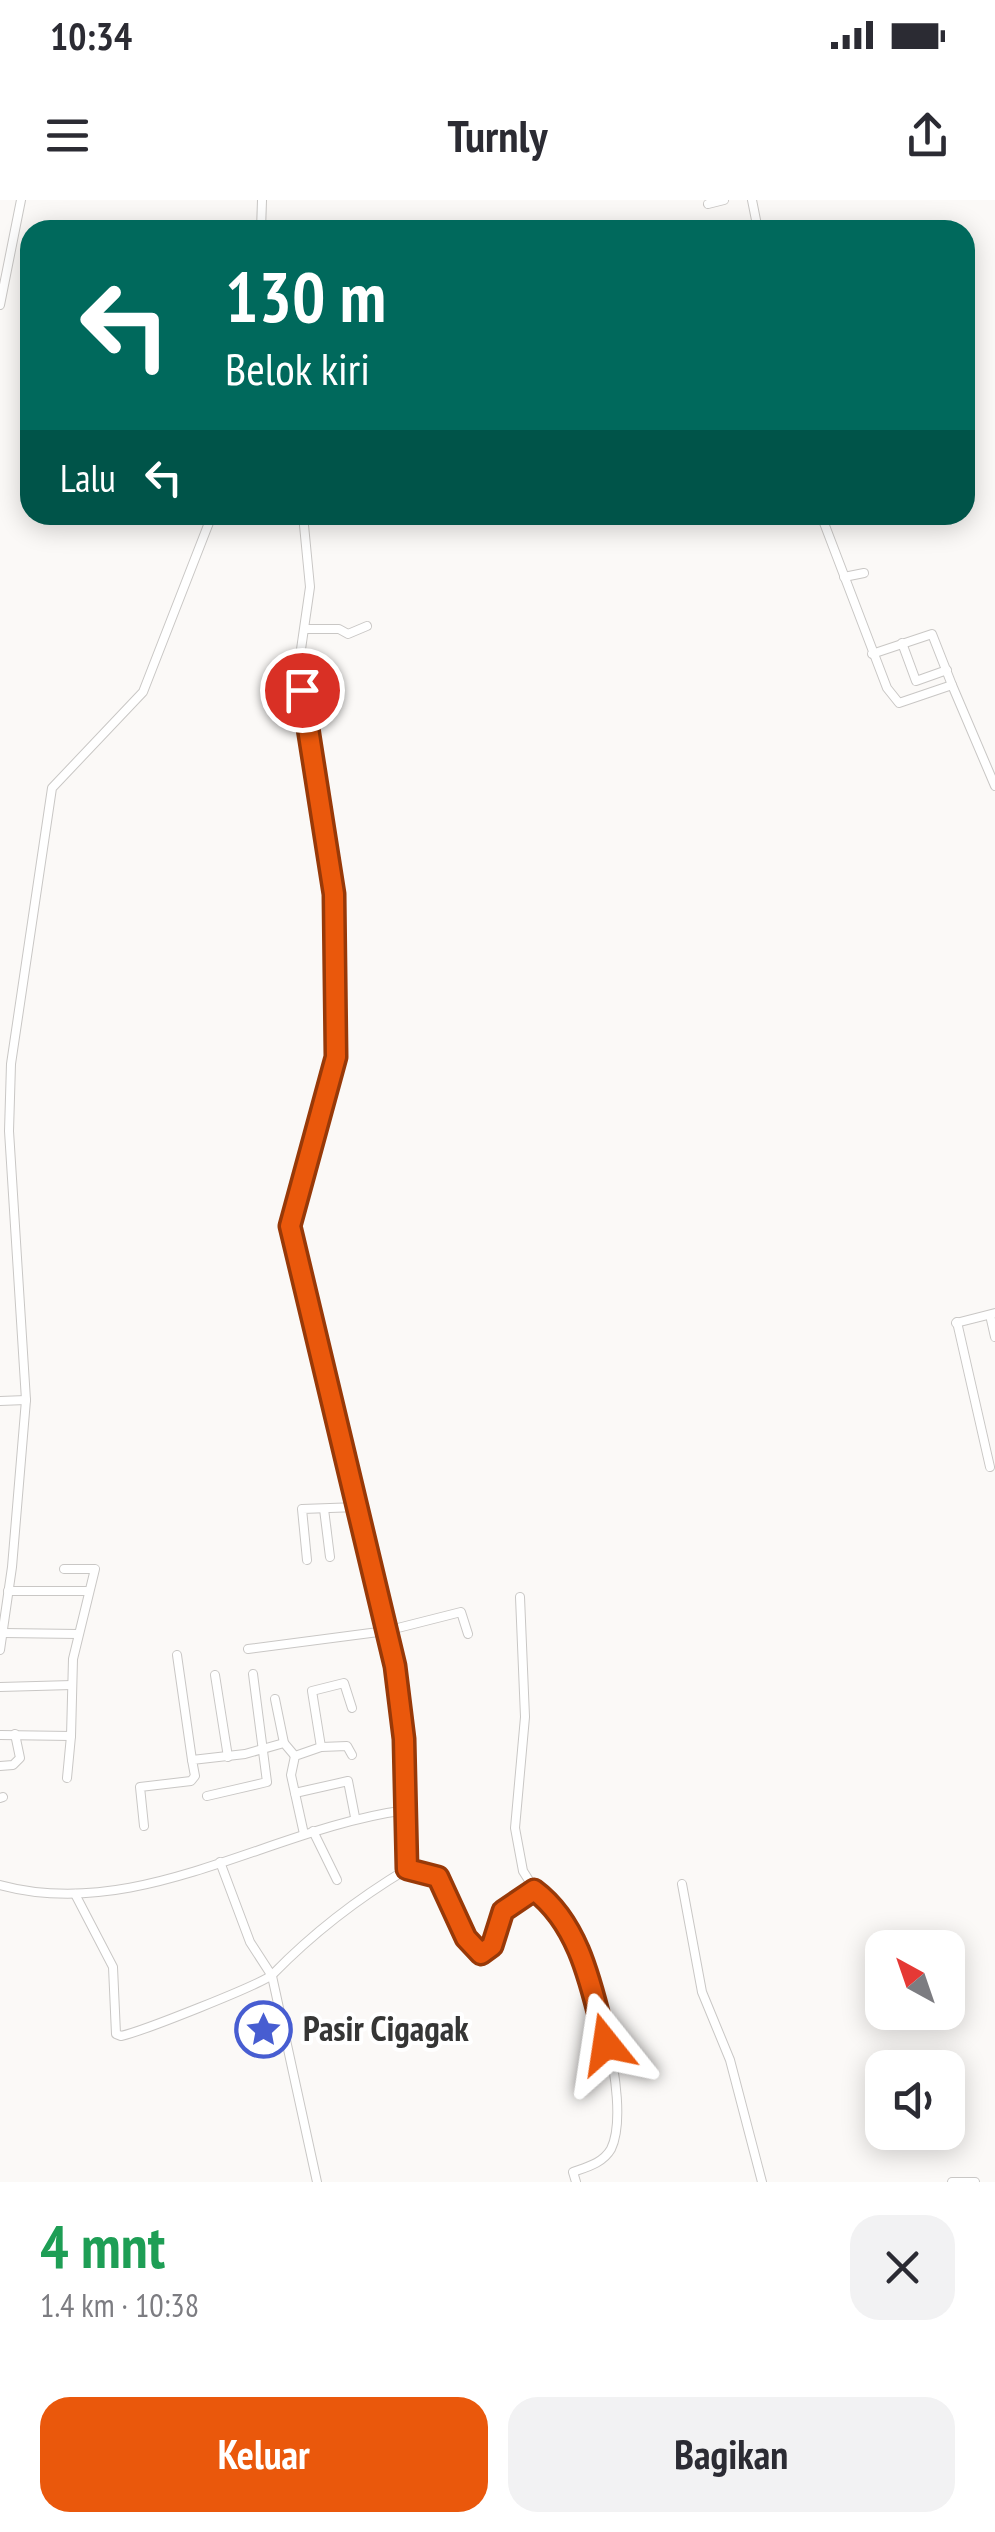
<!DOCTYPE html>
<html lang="id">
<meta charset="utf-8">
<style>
:root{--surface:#fff;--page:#f2f2f3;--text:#2b2b33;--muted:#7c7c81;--accent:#ea580c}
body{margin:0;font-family:"PT Sans Narrow",sans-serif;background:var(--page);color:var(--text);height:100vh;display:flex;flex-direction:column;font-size:38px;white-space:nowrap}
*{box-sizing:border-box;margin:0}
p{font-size:32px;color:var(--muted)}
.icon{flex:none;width:55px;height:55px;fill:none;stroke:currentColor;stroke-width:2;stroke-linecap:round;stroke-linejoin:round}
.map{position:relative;height:1982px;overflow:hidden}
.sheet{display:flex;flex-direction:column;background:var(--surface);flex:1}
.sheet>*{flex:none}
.hud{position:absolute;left:20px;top:20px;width:955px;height:305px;border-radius:30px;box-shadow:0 5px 25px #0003;background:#00695c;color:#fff;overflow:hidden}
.needle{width:65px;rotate:320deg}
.controls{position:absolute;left:865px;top:1730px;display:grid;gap:20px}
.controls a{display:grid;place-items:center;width:100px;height:100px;border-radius:20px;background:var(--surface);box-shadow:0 5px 25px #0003;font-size:50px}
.pin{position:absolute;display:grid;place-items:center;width:85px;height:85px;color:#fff;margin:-42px;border:5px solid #fff;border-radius:50%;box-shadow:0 2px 10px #0007}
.me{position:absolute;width:110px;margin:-55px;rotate:345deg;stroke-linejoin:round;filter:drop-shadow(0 0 8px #0008)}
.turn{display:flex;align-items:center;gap:35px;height:210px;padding:0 40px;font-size:45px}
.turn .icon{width:130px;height:130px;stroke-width:2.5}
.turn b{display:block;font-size:70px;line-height:85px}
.then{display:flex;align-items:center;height:95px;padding:0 40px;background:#0003;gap:20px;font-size:38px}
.round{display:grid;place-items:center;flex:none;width:105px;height:105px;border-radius:30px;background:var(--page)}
.summary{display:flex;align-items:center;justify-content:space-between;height:170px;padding:0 40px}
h1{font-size:60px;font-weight:800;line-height:75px;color:#1e9e55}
.action{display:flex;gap:20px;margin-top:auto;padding:20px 40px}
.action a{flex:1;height:115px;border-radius:30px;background:var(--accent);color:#fff;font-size:40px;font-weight:800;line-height:115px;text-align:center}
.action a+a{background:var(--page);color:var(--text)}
.status{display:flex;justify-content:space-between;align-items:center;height:70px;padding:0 50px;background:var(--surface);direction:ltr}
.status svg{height:28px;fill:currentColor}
header{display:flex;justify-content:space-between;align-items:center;height:130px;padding:0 40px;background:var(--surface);font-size:45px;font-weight:800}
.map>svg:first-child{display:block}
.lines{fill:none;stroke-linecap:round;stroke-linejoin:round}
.street-casing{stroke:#c9c7c5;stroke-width:10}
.street{stroke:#fff;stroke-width:8}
.route-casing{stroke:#983908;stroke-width:25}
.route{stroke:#ea580c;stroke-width:18}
.labels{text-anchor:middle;stroke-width:8;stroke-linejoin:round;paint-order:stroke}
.poi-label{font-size:35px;font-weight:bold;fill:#363635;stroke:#fff;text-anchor:start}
</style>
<div class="status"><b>10:34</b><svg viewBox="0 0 49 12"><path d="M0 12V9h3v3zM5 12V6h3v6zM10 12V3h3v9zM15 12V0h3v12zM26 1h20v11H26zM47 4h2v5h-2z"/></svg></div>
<header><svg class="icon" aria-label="menu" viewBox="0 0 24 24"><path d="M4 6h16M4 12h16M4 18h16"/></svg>Turnly<svg class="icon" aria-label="share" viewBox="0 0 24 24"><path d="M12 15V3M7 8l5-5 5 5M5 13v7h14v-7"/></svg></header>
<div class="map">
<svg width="995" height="1982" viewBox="0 0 995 1982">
<rect width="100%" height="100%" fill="#fbf9f7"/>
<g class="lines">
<defs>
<g id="street">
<polyline points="752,0 758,30"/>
<polyline points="708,4 724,0"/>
<polyline points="261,30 262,0"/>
<polyline points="0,105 21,0"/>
<polyline points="821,315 887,488 899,503 952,485 995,586"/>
<polyline points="844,377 864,373"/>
<polyline points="305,429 339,429 348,434 367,426"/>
<polyline points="902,443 916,481 947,470"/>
<polyline points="872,454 932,434 952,485"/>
<polyline points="990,1115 995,1137"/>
<polyline points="957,1122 990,1267"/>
<polyline points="956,1123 995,1113"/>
<polyline points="0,1201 26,1200"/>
<polyline points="324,1309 330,1357"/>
<polyline points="307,1360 302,1309 358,1307"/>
<polyline points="8,1391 86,1391"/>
<polyline points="4,1433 78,1434"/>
<polyline points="248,1449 386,1431 461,1412 468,1434"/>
<polyline points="0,1450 12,1367 26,1200 9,931 11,864 52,588 143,492 212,315"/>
<polyline points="177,1455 192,1560"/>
<polyline points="215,1475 228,1557"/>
<polyline points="0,1487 72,1485"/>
<polyline points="275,1499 284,1543"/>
<polyline points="0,1535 71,1536 73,1459 95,1369 64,1369"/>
<polyline points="321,1547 312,1491 344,1483 352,1508"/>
<polyline points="0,1566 13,1565 20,1558 15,1534"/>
<polyline points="67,1578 71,1536"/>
<polyline points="295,1593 348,1581 355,1617"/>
<polyline points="207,1596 267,1582 253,1474"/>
<polyline points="0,1598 3,1597"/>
<polyline points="144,1626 140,1587 191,1581 195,1576 192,1560 245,1554 284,1543 295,1556"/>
<polyline points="313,1631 337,1680"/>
<polyline points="304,1634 291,1575 295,1556 321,1547 347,1546 352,1555"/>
<polyline points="220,1662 250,1742 272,1776 317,1982"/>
<polyline points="407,1669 438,1677 466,1738 481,1754 492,1746 503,1711 535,1690 523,1671 515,1628 525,1517 520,1397"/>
<polyline points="682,1684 702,1792 730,1860 762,1982"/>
<path d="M0,1685C139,1723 272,1627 407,1610"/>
<path d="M535,1690C543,1696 552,1702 558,1710C589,1751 634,1902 611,1949C603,1963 587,1967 573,1972L576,1982"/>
<path d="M75,1694L113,1767L116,1834L121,1836C140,1832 263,1784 273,1774C313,1733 357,1699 407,1669L405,1539L395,1466L290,1026L336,857L334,694L298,470L310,387L303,315"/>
<polyline points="952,1982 975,1982"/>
</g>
</defs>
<use href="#street" class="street-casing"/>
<use href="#street" class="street"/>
</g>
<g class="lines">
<defs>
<path id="route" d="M302,490L334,694L336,857L290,1026L395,1466L404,1539L407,1669L438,1677L466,1738L481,1754L492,1746L503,1711L534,1690C581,1725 592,1790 606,1844"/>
</defs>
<use href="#route" class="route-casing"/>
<use href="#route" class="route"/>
</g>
<defs>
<symbol id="sight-ring" viewBox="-11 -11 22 22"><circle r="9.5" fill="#fff" stroke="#475dd1" stroke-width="1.5"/><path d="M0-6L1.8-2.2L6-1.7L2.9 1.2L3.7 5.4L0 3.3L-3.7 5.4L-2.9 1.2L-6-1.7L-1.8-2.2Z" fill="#475dd1"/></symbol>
</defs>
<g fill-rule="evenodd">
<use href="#sight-ring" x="232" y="1798" width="63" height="63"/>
</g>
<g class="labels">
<g class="poi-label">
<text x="303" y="1841">Pasir Cigagak</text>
</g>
</g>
</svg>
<div class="controls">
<a><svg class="needle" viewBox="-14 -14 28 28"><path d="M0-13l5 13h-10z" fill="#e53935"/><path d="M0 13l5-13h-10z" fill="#7c7c81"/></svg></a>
<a><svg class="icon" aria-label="sound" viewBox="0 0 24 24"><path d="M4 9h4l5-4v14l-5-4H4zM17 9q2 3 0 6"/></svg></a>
</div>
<div class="pin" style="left:302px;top:490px;background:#d93025"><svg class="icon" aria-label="arrive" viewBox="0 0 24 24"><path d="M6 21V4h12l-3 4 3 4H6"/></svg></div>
<svg class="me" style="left:606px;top:1844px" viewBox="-20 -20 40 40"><path d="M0-17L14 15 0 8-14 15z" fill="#ea580c" stroke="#fff" stroke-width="4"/></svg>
<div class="hud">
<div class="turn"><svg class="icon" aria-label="left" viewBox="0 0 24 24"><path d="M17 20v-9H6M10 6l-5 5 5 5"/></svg><div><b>130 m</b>Belok kiri</div></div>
<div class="then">Lalu<svg class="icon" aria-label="left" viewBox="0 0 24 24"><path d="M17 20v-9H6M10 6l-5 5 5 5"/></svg></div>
</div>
</div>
<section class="sheet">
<div class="summary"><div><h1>4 mnt</h1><p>1.4 km · 10:38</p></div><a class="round"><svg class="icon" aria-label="close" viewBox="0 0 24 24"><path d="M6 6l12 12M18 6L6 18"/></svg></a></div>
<div class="action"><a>Keluar</a><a>Bagikan</a></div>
</section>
